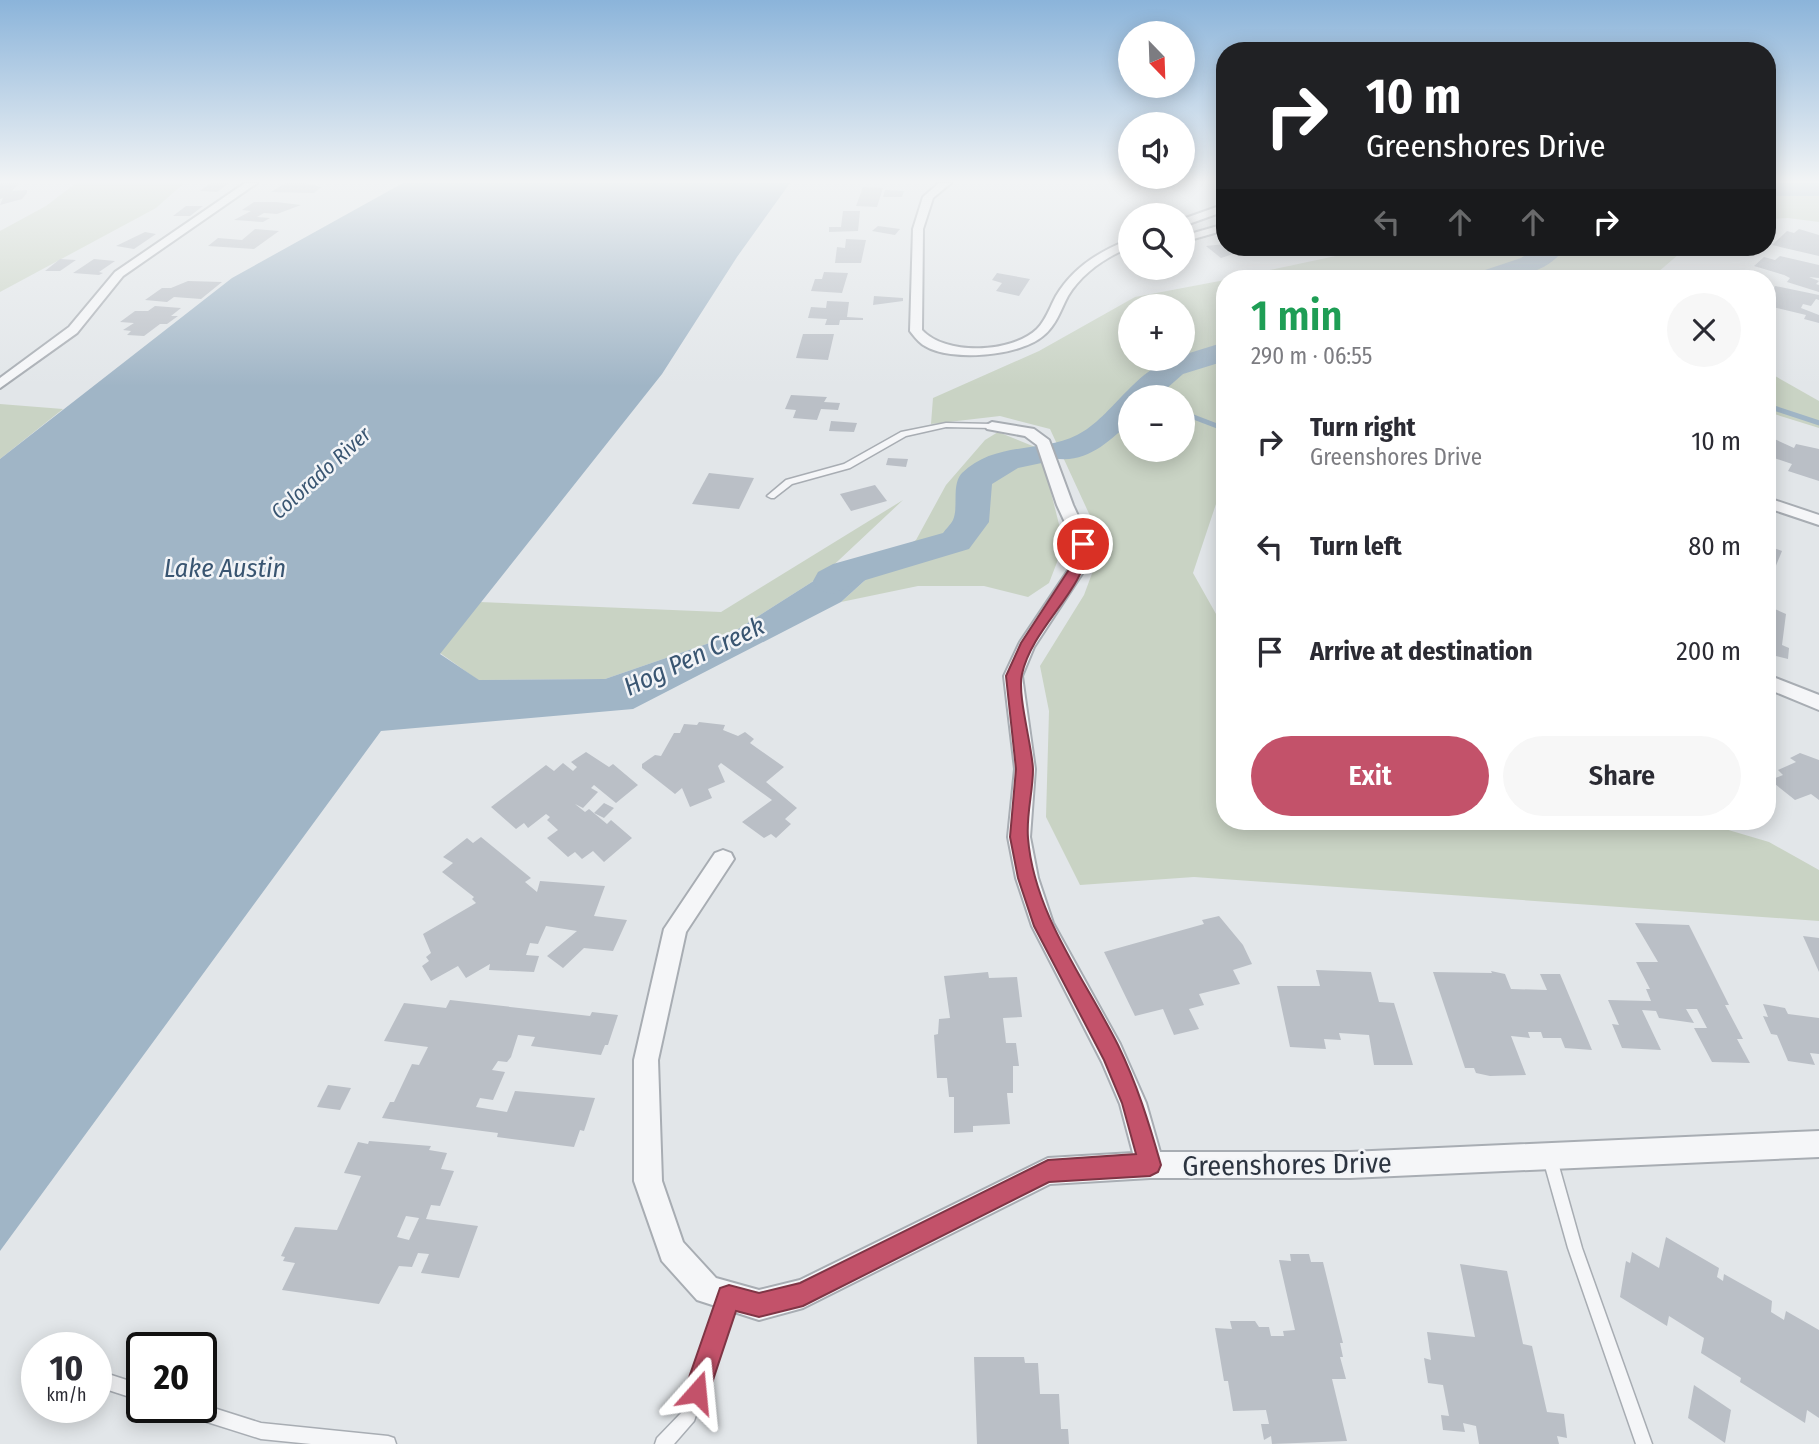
<!DOCTYPE html>
<meta charset="utf-8">
<style>
:root{--surface:#fff;--page:#f7f7f7;--text:#2b2b33;--muted:#7c7c81;--accent:#c3526a}
body{margin:0;font-family:"Fira Sans Condensed",sans-serif;background:var(--page);color:var(--text);height:100vh;display:flex;flex-direction:column;font-size:26px;white-space:nowrap}
*{box-sizing:border-box;margin:0}
p{font-size:23px;color:var(--muted)}
.icon{flex:none;width:38px;height:38px;fill:none;stroke:currentColor;stroke-width:2;stroke-linecap:round;stroke-linejoin:round}
.map{position:relative;flex:1;overflow:hidden}
.details{position:absolute;left:1216px;top:270px;width:560px;height:560px;display:flex;flex-direction:column;background:var(--surface);border-radius:28px;box-shadow:0 4px 18px #0003}
.details>*{flex:none}
.top-card{position:absolute;left:1216px;top:42px;width:560px;height:214px;border-radius:28px;box-shadow:0 4px 18px #0003;background:#202124;color:#fff;overflow:hidden}
.needle{width:46px;rotate:157deg}
.buttons{position:absolute;left:1118px;top:21px;display:grid;gap:14px}
.buttons a{display:grid;place-items:center;width:77px;height:77px;border-radius:50%;background:var(--surface);box-shadow:0 4px 18px #0003;font-size:35px}
.speed{position:absolute;left:21px;top:1332px;display:flex;gap:14px;font-size:35px;font-weight:700;text-align:center}
.speed>*{display:grid;place-content:center;width:91px;height:91px;border-radius:50%;background:var(--surface);box-shadow:0 4px 18px #0003;line-height:1}
.speed small{font-size:18px;font-weight:400}
.speed .limit{border:4px solid #111;border-radius:10px;background:#fff;color:#111}
.pin{position:absolute;display:grid;place-items:center;width:60px;height:60px;color:#fff;margin:-30px;border:4px solid #fff;border-radius:50%;box-shadow:0 2px 7px #0007}
.me{position:absolute;width:77px;margin:-38px;rotate:18deg;stroke-linejoin:round;filter:drop-shadow(0 0 5px #0008)}
.turn{display:flex;align-items:center;gap:24px;height:147px;padding:0 35px;font-size:32px}
.turn .icon{width:91px;height:91px;stroke-width:2.5}
.turn b{display:block;font-size:49px;line-height:60px}
.lanes{display:flex;align-items:center;height:66px;padding:0 35px;background:#0003;justify-content:center;gap:35px;direction:ltr}
.lanes .off{opacity:.35}
.round{display:grid;place-items:center;flex:none;width:74px;height:74px;border-radius:37px;background:var(--page)}
.head{display:flex;align-items:center;justify-content:space-between;height:119px;padding:0 35px}
h1{font-size:42px;font-weight:600;line-height:52px;color:#1e9e55}
.cta{display:flex;gap:14px;margin-top:auto;padding:14px 35px}
.cta a{flex:1;height:80px;border-radius:42px;background:var(--accent);color:#fff;font-size:28px;font-weight:600;line-height:80px;text-align:center}
.cta a+a{background:var(--page);color:var(--text)}
ul{padding:0;list-style:none}
li{display:flex;align-items:center;gap:21px;height:105px;padding:0 35px}
li div{flex:1}
li b{display:block;font-size:26px}
li em{font-style:normal}
.map>svg:first-child{display:block}
.green{fill:#c9d3c4;fill-rule:evenodd}
.water{fill:#a0b5c6}
.lines{fill:none;stroke-linecap:round;stroke-linejoin:round}
.stream{stroke:#a0b5c6;stroke-width:5}
.river{fill:#a0b5c6;fill-rule:evenodd}
.building{fill:#babfc6;fill-rule:evenodd}
.service-casing{stroke:#a8adb3;stroke-width:3}
.minor-casing{stroke:#a8adb3;stroke-width:4}
.service{fill:#f5f6f8;fill-rule:evenodd}
.minor{fill:#f5f6f8;fill-rule:evenodd}
.route{fill:#c3526a;stroke:#7f3545;stroke-width:2}
.labels{text-anchor:middle;stroke-width:5;stroke-linejoin:round;paint-order:stroke}
.far-water-label{font-size:21px;font-style:italic;fill:#395571;stroke:#f2f4f7}
.water-label{font-size:26px;font-style:italic;fill:#395571;stroke:#f2f4f7}
.near-street-label{font-size:28px;fill:#2c3440;stroke:#f2f4f7}
</style>
<div class="map">
<svg width="1819" height="1444" viewBox="0 0 1819 1444">
<rect width="100%" height="100%" fill="#e2e6e9"/>
<g class="green">
<polygon points="76,183 184,183 156,208 0,292 0,231 46,206"/>
<polygon points="1768,183 1819,183 1819,222 1788,218 1768,219"/>
<polygon points="1378,247 1687,247 1657,273 1661,278 1232,278"/>
<path d="M1225,280V494L1219,495L1193,573L1225,630V821H1698L1769,842L1819,870V921L1194,877L1080,885L1046,817L1049,711L1040,666L1084,595L1103,544L1050,429L1000,416L931,424L933,398L1039,351L1135,297ZM1183,306V359H1130V306ZM1183,397V450H1130V397Z"/>
<polygon points="1768,372 1819,401 1819,428 1768,412"/>
<polygon points="0,404 63,409 0,459"/>
<polygon points="998,432 1040,449 1064,544 1049,583 1028,597 984,586 918,586 841,602 894,554 916,540 946,485 985,440"/>
<polygon points="903,500 823,575 724,638 605,679 478,680 440,653 480,602 721,612"/>
</g>
<polygon class="water" points="403,183 790,183 737,257 662,374 440,654 479,680 605,679 724,638 823,575 894,554 841,602 633,709 381,731 0,1251 0,459 232,278"/>
<g class="lines">
<g class="stream">
<polyline points="1768,406 1819,423"/>
<polyline points="1183,413 1225,429"/>
</g>
<g class="river">
<rect x="1768" y="183" width="51" height="13"/>
<path d="M1537,247H1566C1545,277 1507,279 1475,278L1479,272L1521,258Z"/>
<path d="M1225,342V361L1183,374L1157,397H1130V422C1110,441 1085,465 1053,458L1051,461L1018,468L992,484L989,522L969,549L859,582L832,594L818,590L813,581L818,572L833,564L943,533C946,529 951,524 953,520C959,506 951,485 962,473C995,441 1041,453 1077,435C1113,418 1140,359 1183,359V355Z"/>
</g>
</g>
<g class="building">
<polygon points="0,183 19,183 12,191 27,190 27,193 22,199 0,205 3,198 0,199"/>
<polygon points="211,183 229,183 217,192 200,191"/>
<polygon points="285,183 306,183 321,187 314,193 271,192"/>
<polygon points="863,187 883,188 877,207 856,206"/>
<polygon points="885,190 904,191 902,197 883,197"/>
<polygon points="254,202 276,202 301,205 277,214 264,213 257,217 270,218 263,222 234,220 251,211 242,210"/>
<polygon points="186,206 203,206 190,216 173,216"/>
<polygon points="843,211 860,211 858,231 829,232 829,227 841,227"/>
<polygon points="878,226 900,229 895,235 872,231"/>
<polygon points="255,229 279,231 254,249 208,246 218,238 242,240"/>
<polygon points="1799,229 1819,235 1819,256 1772,245 1787,231 1794,233"/>
<polygon points="145,232 156,234 134,249 116,246"/>
<polygon points="846,239 866,240 861,263 835,263 837,247 845,248"/>
<polygon points="1225,244 1225,247 1272,248 1255,251 1251,248 1221,258 1206,246"/>
<polygon points="1780,256 1819,265 1819,278 1809,277 1819,281 1816,284 1819,285 1819,292 1787,282 1790,278 1784,275 1754,266 1764,257 1775,260"/>
<polygon points="60,259 76,260 60,271 45,271"/>
<polygon points="94,259 115,261 99,272 103,273 99,275 73,273"/>
<polygon points="824,272 848,273 842,293 811,291 815,279 822,279"/>
<polygon points="997,273 1030,279 1019,296 996,291 1002,283 992,280"/>
<polygon points="188,281 222,282 201,299 174,297 167,302 145,300 162,288 171,288"/>
<polygon points="1775,286 1819,295 1819,300 1816,299 1811,306 1803,304 1801,308 1819,315 1819,323 1804,319 1806,315 1768,306 1768,288 1773,290"/>
<polygon points="874,296 903,298 903,301 873,305"/>
<polygon points="827,301 849,302 847,317 863,318 863,320 840,320 839,325 825,325 827,319 808,318 811,307 826,308"/>
<polygon points="155,306 181,308 171,316 178,316 167,324 160,324 144,336 127,335 131,331 123,330 134,323 120,322 135,311 148,311"/>
<polygon points="803,334 834,334 828,360 796,358"/>
<polygon points="791,395 827,397 824,402 840,403 838,410 821,409 817,420 793,418 796,410 785,409"/>
<polygon points="831,421 857,423 854,432 829,431"/>
<polygon points="1768,432 1772,433 1770,437 1794,448 1796,444 1819,449 1819,481 1788,471 1792,464 1768,456"/>
<polygon points="888,458 908,459 906,467 886,465"/>
<polygon points="709,473 754,478 739,509 692,504"/>
<polygon points="875,485 887,501 851,511 840,494"/>
<polygon points="1768,546 1782,551 1775,568 1768,565"/>
<polygon points="1768,606 1786,614 1782,645 1789,648 1788,659 1768,654"/>
<polygon points="699,722 725,725 723,730 738,736 745,732 754,739 750,743 784,767 766,782 797,808 785,819 791,824 776,838 771,834 764,838 742,822 772,800 721,763 718,766 725,782 708,789 712,798 690,807 682,788 675,794 642,768 642,764 655,755 661,756 674,733 680,733 684,724 697,725"/>
<polygon points="586,752 609,767 613,764 638,785 616,803 594,785 591,788 598,792 583,808 575,804 585,812 589,809 607,824 611,820 632,838 604,862 593,851 582,859 575,852 568,857 547,838 558,830 547,820 550,817 546,814 528,828 524,823 516,829 491,807 546,765 554,771 563,763 573,771 577,767 571,762"/>
<polygon points="1800,753 1819,760 1819,800 1811,794 1795,800 1770,780 1783,775 1778,770 1796,762 1790,758"/>
<polygon points="604,803 614,808 604,818 594,813"/>
<polygon points="481,837 531,878 525,882 537,892 540,881 605,886 594,916 627,920 613,951 584,948 563,968 547,956 577,931 546,926 538,944 530,943 526,955 539,956 534,972 489,970 490,964 466,978 458,966 431,981 422,966 429,961 426,957 431,953 423,934 476,903 472,899 474,897 442,872 453,863 443,857 467,838 473,843"/>
<polygon points="1219,916 1243,945 1252,964 1233,970 1240,984 1199,994 1204,1005 1189,1009 1199,1029 1174,1035 1163,1009 1135,1016 1104,952 1204,924 1202,920"/>
<polygon points="1635,923 1689,925 1729,1005 1725,1005 1743,1039 1737,1039 1750,1063 1712,1062 1694,1028 1707,1028 1697,1009 1686,1009 1694,1023 1659,1018 1656,1011 1642,1010 1661,1050 1622,1048 1612,1024 1619,1025 1608,1000 1651,1001 1646,989 1650,989 1636,962 1658,962"/>
<polygon points="1803,936 1819,938 1819,972"/>
<polygon points="1316,970 1371,972 1379,1002 1394,1003 1413,1065 1374,1065 1369,1035 1339,1033 1341,1040 1324,1039 1326,1049 1290,1047 1277,986 1320,986"/>
<polygon points="1491,971 1505,974 1511,989 1547,990 1540,974 1560,974 1592,1050 1565,1048 1561,1038 1543,1038 1541,1032 1528,1032 1530,1038 1511,1036 1526,1075 1490,1076 1476,1073 1474,1068 1465,1068 1433,972 1492,973"/>
<polygon points="988,972 989,978 1017,977 1022,1017 1003,1018 1006,1043 1016,1043 1019,1066 1013,1066 1013,1093 1007,1093 1010,1124 973,1126 973,1132 954,1133 954,1097 949,1097 947,1078 937,1078 934,1035 938,1034 939,1019 950,1018 944,976"/>
<polygon points="450,1000 590,1016 592,1012 618,1015 608,1045 605,1045 601,1055 531,1046 535,1037 518,1035 511,1057 507,1062 498,1061 492,1070 505,1072 493,1100 480,1098 476,1107 507,1112 515,1091 595,1098 584,1131 580,1130 574,1147 497,1137 498,1133 382,1118 390,1102 394,1102 412,1064 419,1065 428,1047 384,1041 404,1003 446,1008"/>
<polygon points="1763,1004 1785,1008 1788,1014 1819,1018 1819,1054 1810,1053 1815,1065 1788,1061 1777,1035 1771,1034 1763,1016 1768,1017"/>
<polygon points="328,1085 351,1088 340,1110 317,1107"/>
<path d="M369,1141L431,1146L429,1150L447,1153L441,1169L454,1171L440,1206L431,1205L426,1219L478,1226L459,1278L421,1273L429,1254L418,1253L412,1267L399,1266L379,1304L282,1290L295,1263L283,1261L285,1257L281,1256L295,1227L337,1230L361,1176L344,1173L358,1142L368,1144ZM406,1216L419,1218L409,1240L397,1237Z"/>
<polygon points="1666,1237 1719,1268 1717,1277 1723,1281 1724,1274 1772,1301 1771,1312 1784,1320 1786,1311 1819,1330 1819,1418 1807,1410 1805,1423 1740,1382 1741,1378 1701,1353 1704,1338 1669,1316 1667,1326 1620,1297 1626,1261 1630,1263 1632,1252 1659,1268"/>
<polygon points="1290,1254 1309,1254 1311,1262 1323,1262 1343,1343 1340,1343 1343,1357 1340,1357 1346,1379 1332,1379 1347,1441 1272,1444 1271,1436 1264,1440 1261,1424 1269,1424 1266,1410 1233,1411 1228,1381 1224,1381 1215,1328 1232,1329 1230,1321 1255,1321 1259,1327 1269,1327 1271,1336 1284,1336 1283,1331 1295,1330 1279,1260 1291,1261"/>
<polygon points="1460,1264 1507,1271 1523,1344 1532,1346 1547,1412 1564,1414 1567,1438 1557,1436 1559,1444 1479,1444 1476,1426 1463,1423 1465,1432 1443,1430 1441,1415 1449,1416 1443,1385 1428,1383 1424,1358 1431,1360 1427,1332 1475,1337"/>
<polygon points="974,1357 1024,1357 1025,1363 1038,1363 1040,1394 1059,1394 1061,1429 1068,1429 1069,1444 977,1444"/>
<polygon points="1694,1385 1731,1410 1725,1443 1688,1418"/>
</g>
<g class="lines">
<defs>
<g id="service">
<polygon points="946,423 992,424 996,426 992,428 946,427 906,436 850,468 792,484 774,498 771,498 767,496 786,480 844,464 901,432"/>
<polygon points="1550,1152 1555,1154 1557,1159 1582,1248 1652,1444 1636,1444 1568,1248 1543,1159 1545,1154"/>
<polygon points="728,1290 733,1292 735,1297 694,1421 674,1444 655,1444 657,1438 683,1411 721,1297 723,1292"/>
<polygon points="96,1370 142,1385 142,1401 96,1386"/>
<polygon points="201,1404 261,1423 388,1436 394,1438 396,1444 311,1444 261,1439 185,1415 180,1412 177,1407 201,1407"/>
</g>
<g id="minor">
<polygon points="245,183 257,183 123,276 77,333 0,388 0,378 69,327 115,272"/>
<path d="M939,183H951L933,198L923,229L922,330C946,356 1012,353 1037,329C1046,320 1050,307 1056,296C1072,269 1098,252 1126,241L1130,240V247C1106,257 1082,273 1068,296C1061,309 1056,326 1043,336C1020,356 951,362 925,346C919,343 914,336 910,331L913,229L923,197Z"/>
<polygon points="1225,204 1225,211 1183,226 1183,219"/>
<polygon points="1225,224 1225,230 1183,242 1183,236"/>
<polygon points="992,422 1034,429 1049,440 1073,505 1091,544 1089,563 1034,647 1022,676 1035,769 1030,837 1038,878 1053,923 1120,1044 1146,1103 1160,1152 1350,1152 1819,1131 1819,1157 1350,1178 1150,1178 1050,1184 803,1308 759,1320 697,1300 662,1261 634,1181 634,1060 664,929 715,853 723,850 731,853 734,859 686,932 658,1060 662,1181 683,1242 716,1278 759,1290 800,1280 1048,1158 1133,1153 1120,1104 1102,1062 1032,926 1016,878 1008,837 1015,769 1004,676 1020,642 1073,563 1075,544 1057,505 1037,445 1025,436 987,429 985,426"/>
<polygon points="1768,498 1819,515 1819,525 1768,508"/>
<polygon points="1768,675 1819,695 1819,710 1768,689"/>
</g>
</defs>
<use href="#service" class="service-casing"/>
<use href="#minor" class="minor-casing"/>
<use href="#service" class="service"/>
<use href="#minor" class="minor"/>
</g>
<linearGradient id="sky" x2="0" y2="1"><stop stop-color="#8bb4da"/><stop offset="0.47" stop-color="#f2f4f5"/><stop offset="1" stop-color="#f2f4f5" stop-opacity="0"/></linearGradient>
<rect width="1819" height="386" fill="url(#sky)"/>
<path class="route" d="M1083,540L1090,544C1083,593 1033,626 1022,674C1017,695 1032,745 1033,769C1033,792 1026,815 1028,838C1034,914 1085,979 1118,1045C1137,1084 1149,1123 1161,1165L1158,1172L1150,1176L1049,1182L803,1306L759,1317L736,1311L706,1401L697,1405L688,1401L684,1392L720,1288L729,1285L759,1293L800,1283L1048,1160L1136,1154L1122,1103L1104,1060L1034,926L1018,878L1010,837L1016,769L1006,676L1021,643L1074,562L1077,544Z"/>
<g class="labels">
<g class="far-water-label">
<text transform="translate(321 473) rotate(-42)" y="7">Colorado River</text>
</g>
<g class="water-label">
<text x="225" y="577">Lake Austin</text>
<text transform="translate(694 656) rotate(-25)" y="9">Hog Pen Creek</text>
</g>
<g class="near-street-label">
<text transform="translate(1287 1164) rotate(-1)" y="10">Greenshores Drive</text>
</g>
</g>
</svg>
<div class="buttons">
<a><svg class="needle" viewBox="-14 -14 28 28"><path d="M0-13l5 13h-10z" fill="#e53935"/><path d="M0 13l5-13h-10z" fill="#7c7c81"/></svg></a>
<a><svg class="icon" aria-label="sound" viewBox="0 0 24 24"><path d="M4 9h4l5-4v14l-5-4H4zM17 9q2 3 0 6"/></svg></a>
<a><svg class="icon" aria-label="search" viewBox="0 0 24 24"><circle cx="10" cy="10" r="6"/><path d="M15 15l6 6"/></svg></a>
<a>+</a>
<a>−</a>
</div>
<div class="speed"><div>10<small>km/h</small></div><div class="limit">20</div></div>
<div class="pin" style="left:1083px;top:544px;background:#d93025"><svg class="icon" aria-label="arrive" viewBox="0 0 24 24"><path d="M6 21V4h12l-3 4 3 4H6"/></svg></div>
<svg class="me" style="left:697px;top:1392px" viewBox="-20 -20 40 40"><path d="M0-17L14 15 0 8-14 15z" fill="#c3526a" stroke="#fff" stroke-width="4"/></svg>
<div class="top-card">
<div class="turn"><svg class="icon" aria-label="right" viewBox="0 0 24 24"><path d="M7 20v-9h11M14 6l5 5-5 5"/></svg><div><b>10 m</b>Greenshores Drive</div></div>
<div class="lanes"><svg class="icon off" aria-label="left" viewBox="0 0 24 24"><path d="M17 20v-9H6M10 6l-5 5 5 5"/></svg><svg class="icon off" aria-label="ahead" viewBox="0 0 24 24"><path d="M12 20V5M6 11l6-6 6 6"/></svg><svg class="icon off" aria-label="ahead" viewBox="0 0 24 24"><path d="M12 20V5M6 11l6-6 6 6"/></svg><svg class="icon" aria-label="right" viewBox="0 0 24 24"><path d="M7 20v-9h11M14 6l5 5-5 5"/></svg></div>
</div>
<section class="details">
<div class="head"><div><h1>1 min</h1><p>290 m · 06:55</p></div><a class="round"><svg class="icon" aria-label="close" viewBox="0 0 24 24"><path d="M6 6l12 12M18 6L6 18"/></svg></a></div>
<ul>
<li><svg class="icon" aria-label="right" viewBox="0 0 24 24"><path d="M7 20v-9h11M14 6l5 5-5 5"/></svg><div><b>Turn right</b><p>Greenshores Drive</p></div><em>10 m</em></li>
<li><svg class="icon" aria-label="left" viewBox="0 0 24 24"><path d="M17 20v-9H6M10 6l-5 5 5 5"/></svg><div><b>Turn left</b></div><em>80 m</em></li>
<li><svg class="icon" aria-label="arrive" viewBox="0 0 24 24"><path d="M6 21V4h12l-3 4 3 4H6"/></svg><div><b>Arrive at destination</b></div><em>200 m</em></li>
</ul>
<div class="cta"><a>Exit</a><a>Share</a></div>
</section>
</div>
